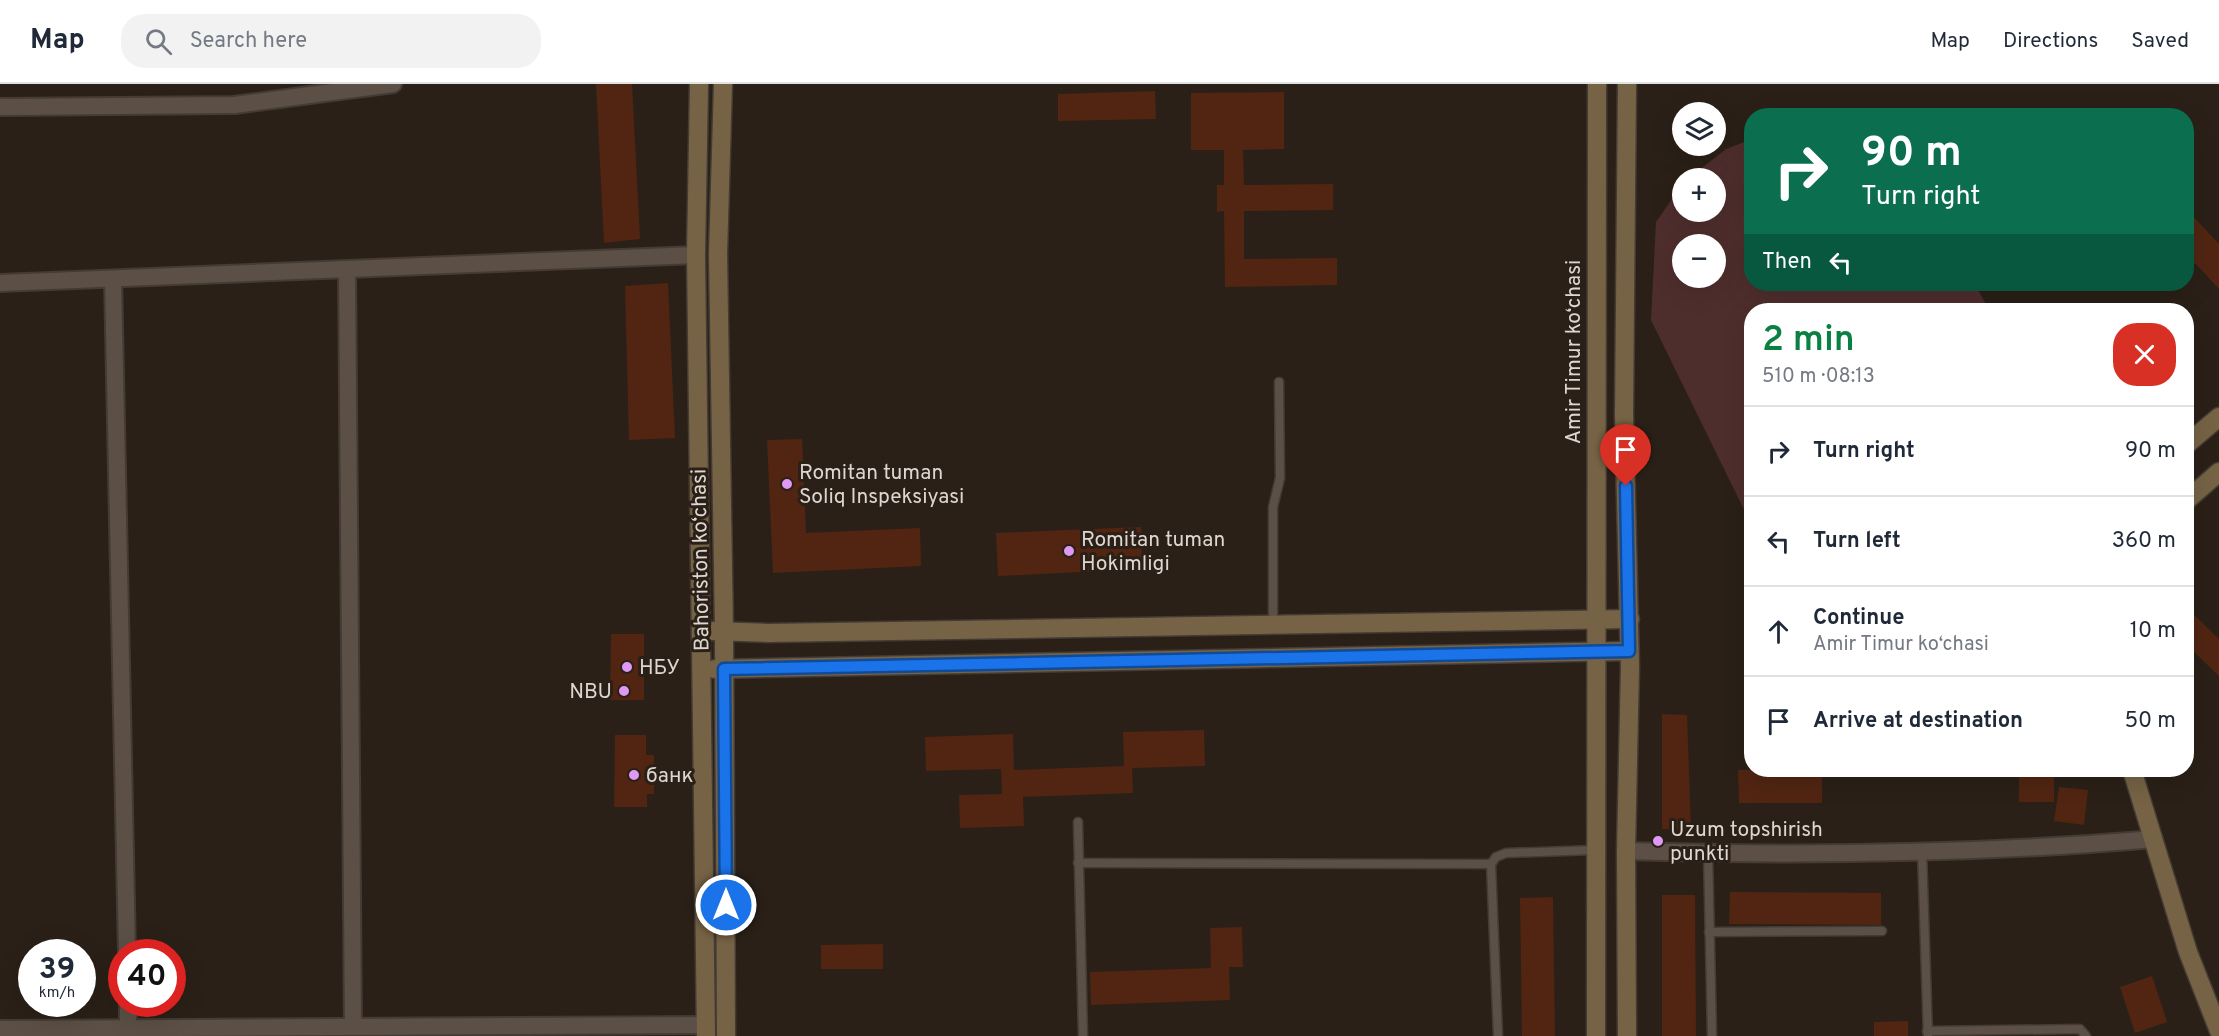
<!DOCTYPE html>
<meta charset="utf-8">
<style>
:root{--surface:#fff;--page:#f2f2f3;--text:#1f2937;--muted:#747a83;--line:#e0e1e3;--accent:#0b8043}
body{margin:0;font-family:Overpass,sans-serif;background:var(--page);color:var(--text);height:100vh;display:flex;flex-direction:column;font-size:22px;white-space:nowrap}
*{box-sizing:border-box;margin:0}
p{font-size:20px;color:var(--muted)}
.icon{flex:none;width:33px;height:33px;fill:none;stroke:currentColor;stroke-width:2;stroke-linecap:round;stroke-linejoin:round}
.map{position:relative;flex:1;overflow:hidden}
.drawer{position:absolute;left:1744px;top:219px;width:450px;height:474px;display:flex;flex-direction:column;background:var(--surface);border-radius:24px;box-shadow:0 6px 24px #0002}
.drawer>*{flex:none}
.hud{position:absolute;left:1744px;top:24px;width:450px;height:183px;border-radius:24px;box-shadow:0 6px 24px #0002;background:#0b6e4f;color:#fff;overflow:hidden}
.controls{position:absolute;left:1672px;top:18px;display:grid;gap:12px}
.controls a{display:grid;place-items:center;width:54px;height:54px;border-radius:50%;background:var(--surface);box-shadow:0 6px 24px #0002;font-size:30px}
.speed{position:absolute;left:18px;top:855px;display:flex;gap:12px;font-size:30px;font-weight:700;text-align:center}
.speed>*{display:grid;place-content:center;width:78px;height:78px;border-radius:50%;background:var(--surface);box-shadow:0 6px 24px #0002;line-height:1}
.speed small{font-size:15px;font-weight:400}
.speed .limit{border:9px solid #d22;background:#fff;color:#111}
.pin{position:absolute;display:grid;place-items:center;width:51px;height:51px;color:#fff;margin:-62px -26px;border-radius:50% 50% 50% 0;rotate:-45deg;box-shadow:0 0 6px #0007}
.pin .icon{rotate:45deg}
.me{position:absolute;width:66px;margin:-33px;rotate:0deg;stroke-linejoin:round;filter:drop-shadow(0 0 4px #0008)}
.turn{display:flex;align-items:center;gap:21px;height:126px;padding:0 18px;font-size:27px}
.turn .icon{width:78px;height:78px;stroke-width:2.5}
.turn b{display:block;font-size:42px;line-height:51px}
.then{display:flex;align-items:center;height:57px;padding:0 18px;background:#0003;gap:12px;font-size:22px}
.round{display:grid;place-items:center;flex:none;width:63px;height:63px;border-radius:24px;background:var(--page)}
.head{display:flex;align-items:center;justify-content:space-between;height:102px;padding:0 18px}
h1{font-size:36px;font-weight:600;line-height:45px;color:var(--accent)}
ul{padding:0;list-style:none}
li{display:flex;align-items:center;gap:18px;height:90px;padding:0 18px;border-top:2px solid var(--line)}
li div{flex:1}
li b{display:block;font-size:22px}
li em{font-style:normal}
header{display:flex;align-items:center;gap:36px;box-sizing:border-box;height:84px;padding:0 30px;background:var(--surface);border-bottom:2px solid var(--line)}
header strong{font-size:28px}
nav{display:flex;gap:33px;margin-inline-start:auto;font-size:21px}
.search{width:420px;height:54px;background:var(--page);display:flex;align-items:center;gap:15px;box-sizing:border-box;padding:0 21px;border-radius:24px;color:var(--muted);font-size:22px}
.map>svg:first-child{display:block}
.green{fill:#4e2e2d;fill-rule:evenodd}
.building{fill:#512512}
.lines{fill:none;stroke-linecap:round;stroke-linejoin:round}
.lane-casing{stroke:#433b34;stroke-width:11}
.street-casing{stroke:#433b34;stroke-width:20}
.secondary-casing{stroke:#433b34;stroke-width:21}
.lane{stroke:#5c5046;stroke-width:8}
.street{stroke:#5c5046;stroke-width:16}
.secondary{stroke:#766345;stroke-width:18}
.route-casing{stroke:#114b97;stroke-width:15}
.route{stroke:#1a73e8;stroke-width:10}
.poi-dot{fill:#dd99f3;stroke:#2a2017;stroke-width:2}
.labels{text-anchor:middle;stroke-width:6;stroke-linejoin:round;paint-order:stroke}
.street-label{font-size:21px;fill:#ded7d1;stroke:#2a2017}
.poi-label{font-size:21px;fill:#ded7d1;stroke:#2a2017;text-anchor:start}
</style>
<header>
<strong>Map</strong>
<div class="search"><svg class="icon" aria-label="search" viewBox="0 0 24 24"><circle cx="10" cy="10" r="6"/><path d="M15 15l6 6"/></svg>Search here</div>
<nav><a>Map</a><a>Directions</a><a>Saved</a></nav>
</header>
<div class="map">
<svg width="2219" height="952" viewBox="0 0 2219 952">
<rect width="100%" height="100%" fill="#2a2017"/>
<path class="green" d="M1752,55V200H1975L1989,226H1752V442L1651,236L1656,138L1683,99V128H1716V94H1689L1726,65ZM1683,160H1716V194H1683Z"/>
<g class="building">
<polygon points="596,0 632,0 640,155 604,159"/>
<polygon points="1155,7 1156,35 1058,37 1058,10"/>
<polygon points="1284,8 1284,65 1243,66 1244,101 1333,100 1333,126 1244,127 1244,175 1337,174 1337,201 1225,203 1224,127 1217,128 1217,101 1224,101 1224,66 1191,66 1191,9"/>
<polygon points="2187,126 2219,160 2219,205 2195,179 2187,187"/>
<polygon points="668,199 675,354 629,356 625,202"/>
<polygon points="802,355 806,449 920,444 921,482 773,489 767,356"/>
<polygon points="1141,443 1142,485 998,492 996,449"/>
<polygon points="2187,524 2219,555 2219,592 2187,561"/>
<polygon points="611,550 644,550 644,616 610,616"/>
<polygon points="1662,630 1687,631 1691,746 1662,745"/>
<polygon points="1204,646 1205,682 1132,684 1133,709 1023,713 1024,742 960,744 959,711 1002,710 1001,685 926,687 925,653 1013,650 1014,686 1124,682 1123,648"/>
<polygon points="615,651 646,651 646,671 654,671 654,710 647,710 647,723 614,723"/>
<polygon points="1738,686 1822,686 1822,719 1739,719"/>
<rect x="2019" y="686" width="35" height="32"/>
<polygon points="2059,703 2088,706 2084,741 2054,737"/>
<polygon points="1730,808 1881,809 1881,841 1729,840"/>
<polygon points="1662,811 1695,811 1696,952 1662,952"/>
<polygon points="1553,813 1555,952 1522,952 1520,814"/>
<polygon points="1242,843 1243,883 1229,883 1230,916 1091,921 1090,888 1211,884 1210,844"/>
<polygon points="883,860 883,885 821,885 821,861"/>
<polygon points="2152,892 2167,938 2135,949 2120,903"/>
<polygon points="1908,937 1908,952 1874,952 1874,938"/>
</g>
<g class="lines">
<defs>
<g id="lane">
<polyline points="1273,541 1273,423 1280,394 1279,298"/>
<polyline points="1078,738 1083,952"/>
<polyline points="1922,767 1928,952"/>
<polyline points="1708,769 1712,952"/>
<polyline points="1078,779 1491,780"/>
<polyline points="1709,848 1882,847"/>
<polyline points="1927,947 2080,945 2086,952"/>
<polyline points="1498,952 1491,780 1496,773 1506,769 1595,766"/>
</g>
<g id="street">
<polyline points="0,23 234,21 393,0"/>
<polyline points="347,185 353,943"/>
<polyline points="113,195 127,868"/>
<polyline points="0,199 696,171"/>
<path d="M1626,767C1801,772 1979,770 2154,755"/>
<polyline points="128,920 128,952"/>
<polyline points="0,945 706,941"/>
</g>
<g id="secondary">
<polyline points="699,0 696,171 706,952"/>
<polyline points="723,0 718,170 724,547 726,952"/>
<polyline points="1627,0 1624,331 1630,583 1626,767 1627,952"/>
<polyline points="2187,360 2219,333"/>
<polyline points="2187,416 2219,388"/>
<polyline points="712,547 768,549 1630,535"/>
<polyline points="715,585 1629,567"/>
<polyline points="2132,686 2188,868 2219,947"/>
<polyline points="1596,952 1597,0"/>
</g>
</defs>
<use href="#lane" class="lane-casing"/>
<use href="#street" class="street-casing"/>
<use href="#secondary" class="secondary-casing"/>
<use href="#lane" class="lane"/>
<use href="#street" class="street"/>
<use href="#secondary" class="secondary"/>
</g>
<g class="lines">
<defs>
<polyline id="route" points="726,821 724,585 1629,567 1626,402"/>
</defs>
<use href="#route" class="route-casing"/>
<use href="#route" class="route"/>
</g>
<g class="poi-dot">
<circle cx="787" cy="400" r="6"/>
<circle cx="1069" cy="467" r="6"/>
<circle cx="627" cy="583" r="6"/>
<circle cx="624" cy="607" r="6"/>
<circle cx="634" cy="691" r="6"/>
<circle cx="1658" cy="757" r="6"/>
</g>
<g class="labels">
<g class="street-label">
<text transform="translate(1573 268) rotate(-90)" y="7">Amir Timur ko‘chasi</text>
<text transform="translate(700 476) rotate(-91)" y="7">Bahoriston ko‘chasi</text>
</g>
<g class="poi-label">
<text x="799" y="395">Romitan tuman<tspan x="799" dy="24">Soliq Inspeksiyasi</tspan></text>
<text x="1081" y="462">Romitan tuman<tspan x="1081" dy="24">Hokimligi</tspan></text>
<text x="639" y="590">НБУ</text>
<text x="612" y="614" text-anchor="end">NBU</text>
<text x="646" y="698">банк</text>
<text x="1670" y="752">Uzum topshirish<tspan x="1670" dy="24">punkti</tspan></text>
</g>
</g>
</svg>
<div class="controls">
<a><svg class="icon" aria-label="layers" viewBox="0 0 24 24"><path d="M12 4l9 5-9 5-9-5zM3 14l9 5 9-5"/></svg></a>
<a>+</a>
<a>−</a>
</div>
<div class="speed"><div>39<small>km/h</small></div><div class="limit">40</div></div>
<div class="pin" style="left:1626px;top:402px;background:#d93025"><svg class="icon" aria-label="arrive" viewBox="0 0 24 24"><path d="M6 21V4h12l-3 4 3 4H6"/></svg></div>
<svg class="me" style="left:726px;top:821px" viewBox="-20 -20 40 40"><circle r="17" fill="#1a73e8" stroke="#fff" stroke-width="3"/><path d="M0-11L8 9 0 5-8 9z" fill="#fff"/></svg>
<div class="hud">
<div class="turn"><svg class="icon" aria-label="right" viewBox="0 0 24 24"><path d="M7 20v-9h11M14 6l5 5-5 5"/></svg><div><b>90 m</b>Turn right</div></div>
<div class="then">Then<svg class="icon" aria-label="left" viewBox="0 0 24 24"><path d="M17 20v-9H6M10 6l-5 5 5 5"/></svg></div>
</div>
<section class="drawer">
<div class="head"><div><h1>2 min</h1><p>510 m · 08:13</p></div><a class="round" style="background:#d93025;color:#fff"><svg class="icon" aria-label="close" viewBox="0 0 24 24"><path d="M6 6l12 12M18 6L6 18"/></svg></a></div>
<ul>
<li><svg class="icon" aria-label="right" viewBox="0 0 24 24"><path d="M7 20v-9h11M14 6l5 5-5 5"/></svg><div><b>Turn right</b></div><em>90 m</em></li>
<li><svg class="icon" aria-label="left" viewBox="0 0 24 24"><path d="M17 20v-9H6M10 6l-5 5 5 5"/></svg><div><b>Turn left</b></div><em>360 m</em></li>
<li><svg class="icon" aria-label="ahead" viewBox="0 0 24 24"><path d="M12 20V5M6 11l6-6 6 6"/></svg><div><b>Continue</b><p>Amir Timur ko‘chasi</p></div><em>10 m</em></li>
<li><svg class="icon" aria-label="arrive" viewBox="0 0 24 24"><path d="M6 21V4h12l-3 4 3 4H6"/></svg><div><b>Arrive at destination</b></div><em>50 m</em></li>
</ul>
</section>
</div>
